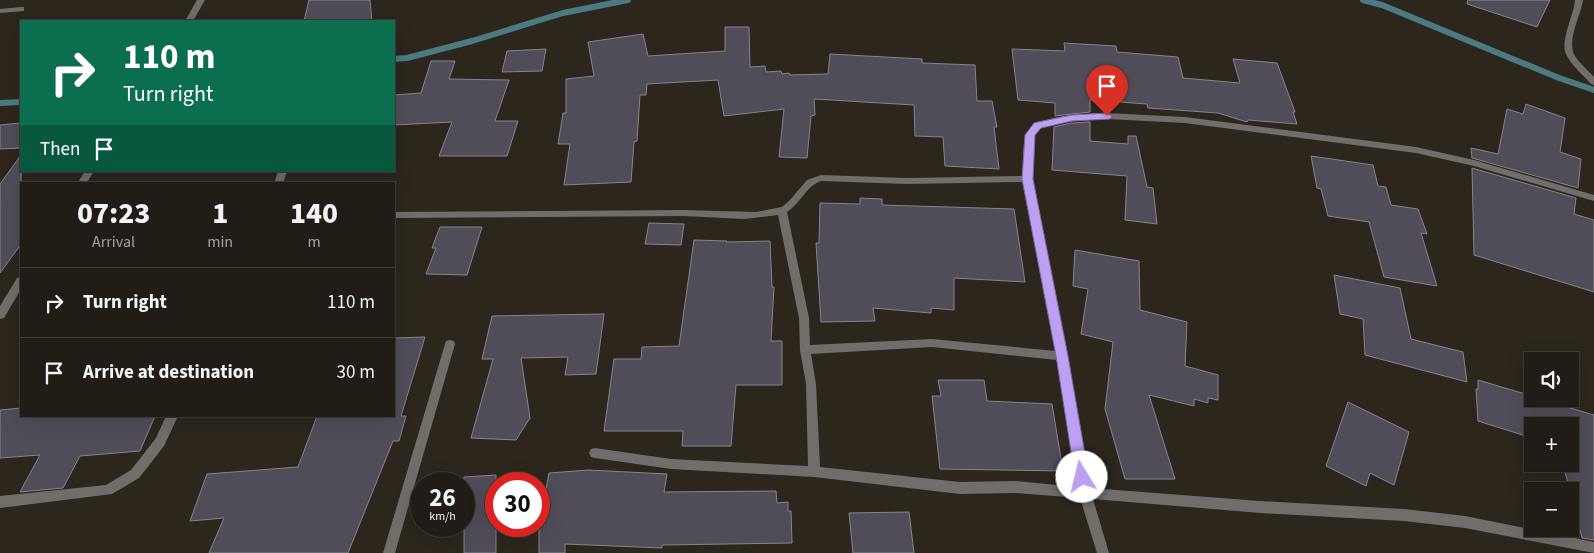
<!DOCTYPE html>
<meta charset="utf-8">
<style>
:root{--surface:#211c16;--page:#2d2923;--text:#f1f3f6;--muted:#a2a1a1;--line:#3e3a35}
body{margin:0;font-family:"Source Sans 3",sans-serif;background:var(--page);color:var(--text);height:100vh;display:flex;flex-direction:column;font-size:19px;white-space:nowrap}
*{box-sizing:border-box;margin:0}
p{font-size:16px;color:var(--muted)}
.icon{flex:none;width:28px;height:28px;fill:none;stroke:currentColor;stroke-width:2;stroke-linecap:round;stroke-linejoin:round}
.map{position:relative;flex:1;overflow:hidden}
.sheet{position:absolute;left:20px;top:182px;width:375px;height:235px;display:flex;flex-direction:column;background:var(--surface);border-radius:0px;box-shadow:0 5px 20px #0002,0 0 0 1px var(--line)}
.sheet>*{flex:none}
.guide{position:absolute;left:20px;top:20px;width:375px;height:152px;border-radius:0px;box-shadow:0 5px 20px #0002,0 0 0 1px var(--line);background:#0b6e4f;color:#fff;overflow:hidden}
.fabs{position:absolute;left:1524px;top:352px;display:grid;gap:10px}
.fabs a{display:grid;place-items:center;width:55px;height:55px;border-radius:0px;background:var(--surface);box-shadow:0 5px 20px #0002,0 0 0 1px var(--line);font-size:25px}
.speed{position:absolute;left:410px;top:472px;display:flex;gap:10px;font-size:25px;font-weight:700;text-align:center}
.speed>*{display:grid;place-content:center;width:65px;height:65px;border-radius:50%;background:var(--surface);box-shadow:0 5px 20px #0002,0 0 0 1px var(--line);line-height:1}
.speed small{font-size:12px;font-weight:400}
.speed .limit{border:8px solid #d22;background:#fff;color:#111}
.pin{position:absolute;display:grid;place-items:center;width:42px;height:42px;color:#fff;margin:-51px -21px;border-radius:50% 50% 50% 0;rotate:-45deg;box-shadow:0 0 5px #0007}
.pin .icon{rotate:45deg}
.me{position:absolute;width:55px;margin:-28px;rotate:351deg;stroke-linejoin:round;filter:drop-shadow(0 0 4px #0008)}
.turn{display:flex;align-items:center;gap:18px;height:105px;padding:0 20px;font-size:22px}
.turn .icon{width:65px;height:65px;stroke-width:2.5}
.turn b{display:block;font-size:35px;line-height:42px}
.then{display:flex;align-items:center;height:48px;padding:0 20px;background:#0003;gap:10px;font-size:19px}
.eta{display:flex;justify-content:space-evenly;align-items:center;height:85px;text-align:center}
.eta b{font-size:30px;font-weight:800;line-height:35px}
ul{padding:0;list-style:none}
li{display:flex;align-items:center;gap:15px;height:70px;padding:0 20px;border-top:1px solid var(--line)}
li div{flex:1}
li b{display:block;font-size:19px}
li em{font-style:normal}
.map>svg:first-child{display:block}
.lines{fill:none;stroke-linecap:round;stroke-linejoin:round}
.stream{stroke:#4b7b81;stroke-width:6}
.building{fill:#504d58;stroke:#878490}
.minor{fill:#726d6a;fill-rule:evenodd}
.route{fill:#bca0f2;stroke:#7a689d}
</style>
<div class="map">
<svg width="1594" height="553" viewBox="0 0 1594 553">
<rect width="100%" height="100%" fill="#2c261d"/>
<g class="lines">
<g class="stream">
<polyline points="1363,0 1382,5 1559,78 1594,90"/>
<polyline points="394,59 407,58 472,41 563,13 628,0"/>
<polyline points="0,103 21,102"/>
</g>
</g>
<g class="building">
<polygon points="309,0 370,0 372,21 304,21"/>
<polygon points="1468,0 1550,0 1537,27 1467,4"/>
<polygon points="725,27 749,27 750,67 765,66 766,72 781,71 782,74 789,73 790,75 828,74 830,54 922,59 922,63 975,65 977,101 992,101 997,127 994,127 999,169 945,166 943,137 915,136 914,105 814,99 815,115 811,116 807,158 779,157 784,109 724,116 718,80 647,84 646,95 640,95 637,141 634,142 631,182 564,185 570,144 558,144 563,113 566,113 566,79 594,76 588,42 643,34 648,56 725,51"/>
<polygon points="1064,43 1116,46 1117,52 1178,57 1183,78 1240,83 1233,59 1277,63 1295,112 1293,112 1297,124 1248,120 1247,122 1218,113 1148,108 1147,104 1090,100 1090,112 1055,116 1055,103 1018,100 1012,49 1065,51"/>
<polygon points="546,49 542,71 502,72 507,51"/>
<polygon points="431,61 455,61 449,79 509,80 495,121 518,121 507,156 439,156 452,122 394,125 394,95 421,93"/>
<polygon points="1526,104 1565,118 1560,152 1581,159 1578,188 1472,158 1471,148 1498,154 1507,109 1523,114"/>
<polygon points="1090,122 1090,141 1128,144 1128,136 1136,136 1147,187 1153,188 1157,224 1125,220 1127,176 1052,170 1054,127 1071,123"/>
<polygon points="21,123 21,148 0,149 0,125"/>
<polygon points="21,155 21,244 0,273 0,184"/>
<polygon points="1311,156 1373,165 1378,186 1386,187 1391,205 1418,209 1427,234 1421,233 1437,286 1384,277 1369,222 1328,216 1321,189 1317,188"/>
<polygon points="1472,168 1576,198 1574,214 1594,220 1594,292 1474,255"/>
<polygon points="860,198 882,199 882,205 1014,209 1025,282 954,278 954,310 931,308 931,313 873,308 875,321 821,322 816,243 819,243 820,203 860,204"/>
<polygon points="649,223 684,224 681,245 645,244"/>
<polygon points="440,227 482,227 467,275 426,274 436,248 432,248"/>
<polygon points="694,240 727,241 726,242 770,241 772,287 774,287 771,341 782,341 782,385 736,385 731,446 682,446 683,431 604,431 614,359 641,359 642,347 679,346"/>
<polygon points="1075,250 1139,261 1140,310 1187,322 1185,366 1218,375 1218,400 1208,398 1208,403 1194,399 1194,406 1149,395 1175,479 1125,479 1105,409 1113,342 1081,334 1088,289 1073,286"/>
<polygon points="1334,275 1400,288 1411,339 1463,352 1467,382 1365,355 1363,319 1340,314"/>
<polygon points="604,314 596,374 565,375 568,357 521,358 530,418 516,440 471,438 493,359 482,359 492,316"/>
<polygon points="425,337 401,416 406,416 399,441 393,441 348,553 209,553 224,518 190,521 207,474 298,467 317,416 394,416 394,338"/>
<polygon points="938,380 984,380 987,401 1052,404 1063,471 940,469 932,396 941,396"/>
<polygon points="1478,380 1532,396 1532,399 1540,399 1594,415 1594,540 1582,538 1563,464 1570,464 1570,426 1532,426 1532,438 1478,421 1476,389 1478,389"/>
<polygon points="1348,402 1409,432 1394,485 1370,473 1366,486 1326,466"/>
<polygon points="21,408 21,416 155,416 140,451 80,456 63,488 20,492 40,455 0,458 0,410"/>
<polygon points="589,470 667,474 664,492 776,491 777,503 788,502 788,511 791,511 792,543 662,545 662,548 565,544 565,553 539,553 539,517 541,517 549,473"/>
<polygon points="496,475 496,553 464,553 464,477"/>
<polygon points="909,512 914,553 853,553 849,513"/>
</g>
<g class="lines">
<g class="minor">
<polygon points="197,0 205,0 193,21 185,21"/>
<path d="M1575,0H1583C1581,16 1566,40 1575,56C1580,64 1588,70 1594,77V85L1591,84C1583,75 1571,65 1566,54C1560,40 1574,15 1575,0Z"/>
<polygon points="21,7 24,7 24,11 0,13 0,9"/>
<path d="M1107,113L1185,117L1416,147L1474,160L1594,195V201L1474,166L1416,153L1185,123L1107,119L1071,121L1041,128L1034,136L1032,179L1067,356L1090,488L1260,501L1404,509L1465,516L1594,542V553L1465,528L1404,521L1260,513L1093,499L1109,553H1097L1080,498L1015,493L960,494L814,477L671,469L595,458L591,457L589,453L591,449L595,448L671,459L808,466L806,384L800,350L799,318L778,215L744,219L684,216L394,218V212L684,210L756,212L782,207L790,200L807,180L821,175L907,178L1023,176C1023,166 1022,141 1027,133C1037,114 1087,114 1107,113ZM821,181L907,184L1023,182L1056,351L932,339L810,345L809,318L787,212C800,204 806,186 821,181ZM932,347L1057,360L1078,487L1015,481L960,482L820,467L816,384L811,354Z"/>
<polygon points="85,171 94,171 86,184 77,184"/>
<polygon points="278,171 287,171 283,184 274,184"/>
<polygon points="21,277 21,289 4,318 0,319 0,306 17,278"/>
<polygon points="450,340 454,341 455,344 395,553 383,553 445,344 446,341"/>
<polygon points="166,416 178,416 164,446 139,478 112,494 0,508 0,496 106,485 131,470 156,438"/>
</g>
</g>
<polygon class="route" points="1107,113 1112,116 1110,119 1072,121 1041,128 1035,135 1033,179 1068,356 1089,477 1087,481 1082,483 1077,481 1075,477 1056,356 1022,179 1025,135 1034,123 1038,122 1072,115"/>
</svg>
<div class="fabs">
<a><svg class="icon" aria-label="sound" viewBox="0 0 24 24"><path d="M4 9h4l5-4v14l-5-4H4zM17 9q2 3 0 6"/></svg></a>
<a>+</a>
<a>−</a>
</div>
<div class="speed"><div>26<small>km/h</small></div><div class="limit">30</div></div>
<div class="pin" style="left:1107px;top:116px;background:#d93025"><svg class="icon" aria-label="arrive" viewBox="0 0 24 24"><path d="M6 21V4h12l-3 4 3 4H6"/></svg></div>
<svg class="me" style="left:1082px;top:477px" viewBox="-20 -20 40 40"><circle r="19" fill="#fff"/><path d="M0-13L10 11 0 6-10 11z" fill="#bca0f2"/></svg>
<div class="guide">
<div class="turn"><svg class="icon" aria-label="right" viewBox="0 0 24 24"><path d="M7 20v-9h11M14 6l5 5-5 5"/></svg><div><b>110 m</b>Turn right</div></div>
<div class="then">Then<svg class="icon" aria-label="arrive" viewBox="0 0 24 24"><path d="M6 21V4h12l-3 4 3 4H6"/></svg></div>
</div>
<section class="sheet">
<div class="eta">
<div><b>07:23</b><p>Arrival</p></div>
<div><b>1</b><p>min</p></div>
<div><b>140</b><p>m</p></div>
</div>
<ul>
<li><svg class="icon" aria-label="right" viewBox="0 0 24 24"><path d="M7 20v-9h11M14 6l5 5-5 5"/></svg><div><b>Turn right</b></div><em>110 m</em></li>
<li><svg class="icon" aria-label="arrive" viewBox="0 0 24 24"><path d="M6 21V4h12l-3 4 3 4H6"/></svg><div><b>Arrive at destination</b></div><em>30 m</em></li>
</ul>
</section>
</div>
